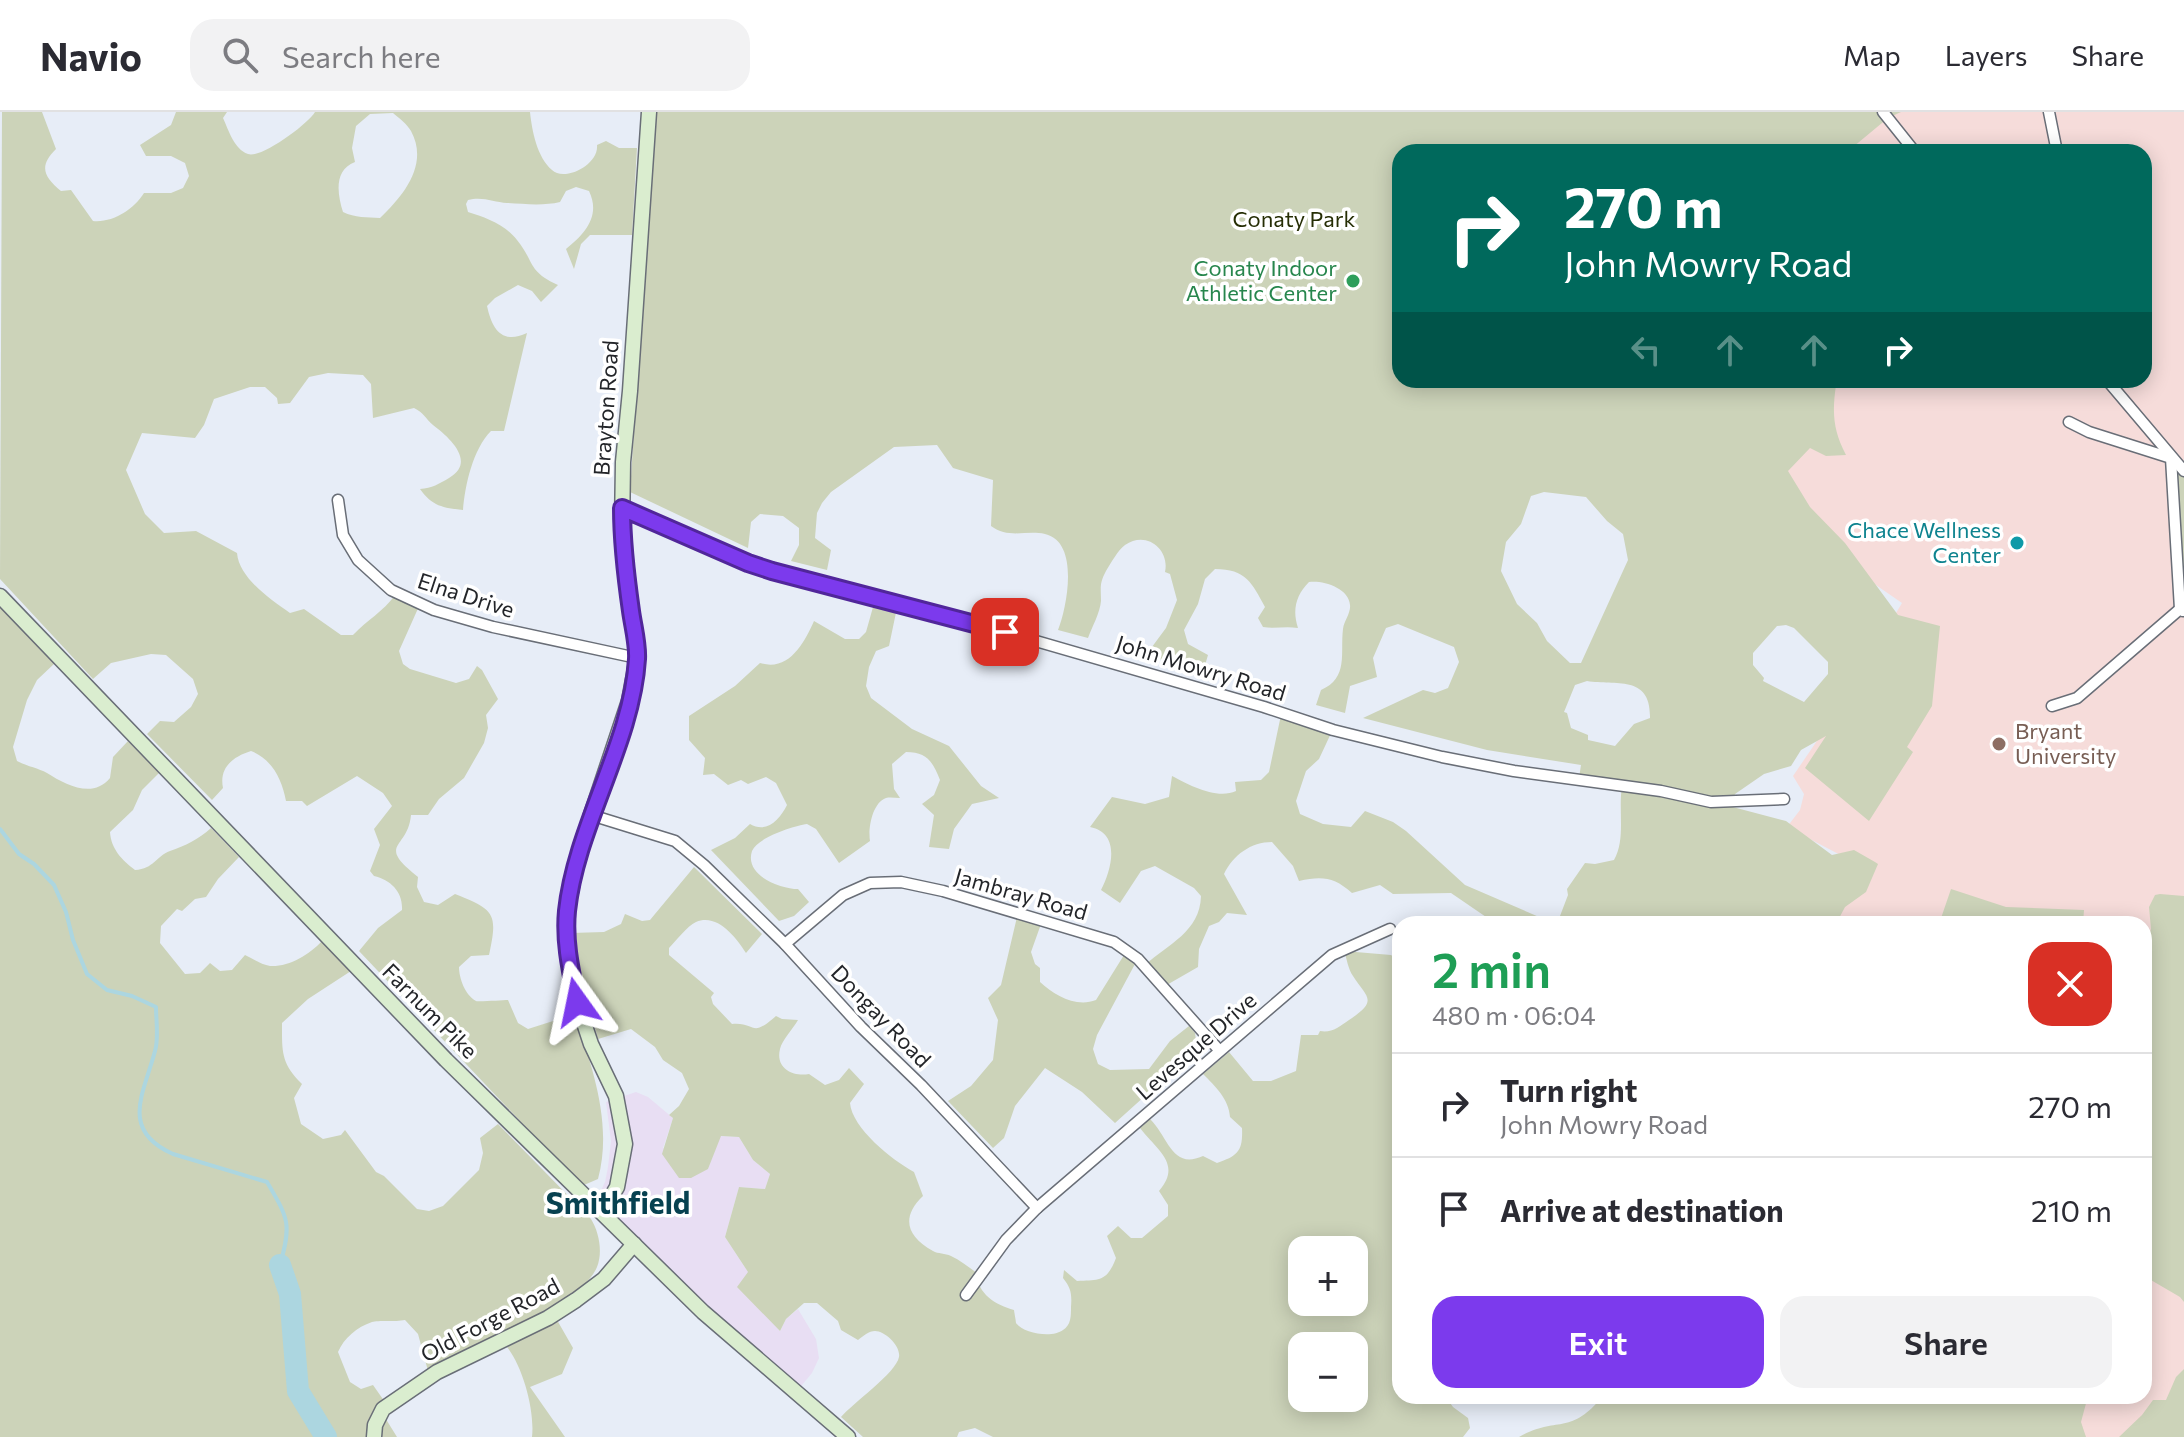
<!DOCTYPE html>
<meta charset="utf-8">
<style>
:root{--surface:#fff;--page:#f2f2f3;--text:#2b2b33;--muted:#7c7c81;--line:#e1e1e2;--accent:#7c3aed}
body{margin:0;font-family:Commissioner,sans-serif;background:var(--page);color:var(--text);height:100vh;display:flex;flex-direction:column;font-size:30px;white-space:nowrap}
*{box-sizing:border-box;margin:0}
p{font-size:26px;color:var(--muted)}
.icon{flex:none;width:44px;height:44px;fill:none;stroke:currentColor;stroke-width:2;stroke-linecap:round;stroke-linejoin:round}
.map{position:relative;flex:1;overflow:hidden}
.sheet{position:absolute;left:1392px;top:804px;width:760px;height:488px;display:flex;flex-direction:column;background:var(--surface);border-radius:24px;box-shadow:0 4px 20px #0003}
.sheet>*{flex:none}
.top-card{position:absolute;left:1392px;top:32px;width:760px;height:244px;border-radius:24px;box-shadow:0 4px 20px #0003;background:#00695c;color:#fff;overflow:hidden}
.fabs{position:absolute;left:1288px;top:1124px;display:grid;gap:16px}
.fabs a{display:grid;place-items:center;width:80px;height:80px;border-radius:16px;background:var(--surface);box-shadow:0 4px 20px #0003;font-size:40px}
.pin{position:absolute;display:grid;place-items:center;width:68px;height:68px;color:#fff;margin:-34px;border-radius:16px;box-shadow:0 4px 12px #0006}
.me{position:absolute;width:88px;margin:-44px;rotate:348deg;stroke-linejoin:round;filter:drop-shadow(0 0 6px #0008)}
.turn{display:flex;align-items:center;gap:28px;height:168px;padding:0 40px;font-size:36px}
.turn .icon{width:104px;height:104px;stroke-width:2.5}
.turn b{display:block;font-size:56px;line-height:68px}
.lanes{display:flex;align-items:center;height:76px;padding:0 40px;background:#0003;justify-content:center;gap:40px;direction:ltr}
.lanes .off{opacity:.35}
.round{display:grid;place-items:center;flex:none;width:84px;height:84px;border-radius:24px;background:var(--page)}
.summary{display:flex;align-items:center;justify-content:space-between;height:136px;padding:0 40px}
h1{font-size:48px;font-weight:600;line-height:60px;color:#1e9e55}
.action{display:flex;gap:16px;margin-top:auto;padding:16px 40px}
.action a{flex:1;height:92px;border-radius:24px;background:var(--accent);color:#fff;font-size:32px;font-weight:600;line-height:92px;text-align:center}
.action a+a{background:var(--page);color:var(--text)}
ul{padding:0;list-style:none}
li{display:flex;align-items:center;gap:24px;height:104px;padding:0 40px;border-top:2px solid var(--line)}
li div{flex:1}
li b{display:block;font-size:30px}
li em{font-style:normal}
header{display:flex;align-items:center;gap:48px;box-sizing:border-box;height:112px;padding:0 40px;background:var(--surface);border-bottom:2px solid var(--line)}
header strong{font-size:38px}
nav{display:flex;gap:44px;margin-inline-start:auto;font-size:28px}
.search{width:560px;height:72px;background:var(--page);display:flex;align-items:center;gap:20px;box-sizing:border-box;padding:0 28px;border-radius:24px;color:var(--muted);font-size:30px}
.map>svg:first-child{display:block}
.commercial{fill:#e8def3}
.education{fill:#f6dcda;fill-rule:evenodd}
.green{fill:#ccd3b9;fill-rule:evenodd}
.lines{fill:none;stroke-linecap:round;stroke-linejoin:round}
.stream{stroke:#acd6e0;stroke-width:4}
.river{stroke:#acd6e0;stroke-width:22}
.street-casing{stroke:#696e77;stroke-width:13}
.secondary-casing{stroke:#696e77;stroke-width:17}
.street{stroke:#fff;stroke-width:10}
.secondary{stroke:#daedcf;stroke-width:14}
.route-casing{stroke:#51269a;stroke-width:20}
.route{stroke:#7c3aed;stroke-width:14}
.leisure-dot{fill:#2e9e5b;stroke:#fff;stroke-width:3}
.culture-dot{fill:#0f9aa8;stroke:#fff;stroke-width:3}
.education-dot{fill:#8d6e63;stroke:#fff;stroke-width:3}
.labels{text-anchor:middle;stroke-width:7;stroke-linejoin:round;paint-order:stroke}
.park-label{font-size:22px;fill:#262e05;stroke:#fff}
.leisure-label{font-size:22px;fill:#27864d;stroke:#fff;text-anchor:end}
.street-label{font-size:22px;fill:#232529;stroke:#fff}
.culture-label{font-size:22px;fill:#0d838f;stroke:#fff;text-anchor:end}
.education-label{font-size:22px;fill:#785e54;stroke:#fff;text-anchor:start}
.district-label{font-size:30px;font-weight:bold;fill:#074150;stroke:#fff}
</style>
<header>
<strong>Navio</strong>
<div class="search"><svg class="icon" aria-label="search" viewBox="0 0 24 24"><circle cx="10" cy="10" r="6"/><path d="M15 15l6 6"/></svg>Search here</div>
<nav><a>Map</a><a>Layers</a><a>Share</a></nav>
</header>
<div class="map">
<svg width="2184" height="1325" viewBox="0 0 2184 1325">
<rect width="100%" height="100%" fill="#e7edf7"/>
<polygon class="commercial" points="636,980 648,985 673,1006 663,1036 708,1057 720,1024 739,1025 753,1048 770,1062 765,1077 739,1075 725,1125 748,1160 772,1208 780,1219 786,1207 798,1197 816,1227 819,1246 812,1261 797,1279 592,1097 605,1070 608,1055 611,1029 606,990"/>
<path class="education" d="M1099,0H2184V1318L2175,1325H1906L1936,1284H2144V812H1816L1869,758L1787,715L1800,698L1804,682L1793,664L1836,601L1902,491L1693,347L1388,364ZM1400,40H2144V268H1400Z"/>
<g class="green">
<path d="M2,0H42L56,37C39,54 43,64 61,79L71,78L93,109C113,111 134,97 144,81H171L183,76L189,64L185,51L171,44H146L140,33L171,13L176,0H227L223,6C229,19 234,37 248,42C261,47 308,12 315,0H530C532,19 537,45 552,58C564,70 599,53 597,33L606,29L619,36H637L632,123H590L581,132L574,157L566,137C585,122 601,104 589,79L576,75L566,79L560,90C544,94 524,92 507,91C494,90 482,84 468,88L466,92L468,100C485,105 506,113 517,128C535,150 527,159 558,173L541,190L532,179L518,173L495,186L487,194C492,217 502,233 527,221L504,319H491C473,337 465,373 463,398C443,396 432,394 420,377C432,376 439,372 449,366C477,350 449,325 433,313C426,307 423,300 414,296L373,306L371,272L363,263L328,261L309,265L290,291L278,292L277,286L265,275H250L214,287L204,313L195,326L142,321L126,358L145,402L164,421L196,419L237,441C239,466 271,488 290,501L304,497L341,523H353C368,507 382,501 396,482L420,492L399,539L403,552L410,557L456,571L469,567L477,554L482,558L498,587L486,603L488,616L484,631L464,666L439,687L428,703H411C408,738 375,731 418,765L417,775L424,790L438,793L455,782C495,798 498,801 489,843L471,844L459,855C459,866 465,883 476,889C479,890 503,888 508,888L518,911L528,917L575,902C592,956 613,1011 598,1067L584,1073L575,1067L359,839L378,816L402,798C403,780 391,768 374,764L370,759L380,733L374,717L392,694L383,681L357,664L307,694L302,689H286C282,668 273,648 251,639C232,645 219,656 223,676L212,688L147,622L160,609L174,610L191,595L198,582L193,567L166,543L151,542L111,551L93,567L0,467ZM393,1C399,6 407,12 411,19C429,52 404,83 380,106C367,105 355,106 343,100C337,81 334,58 355,50L352,36L356,14L370,2Z"/>
<path d="M655,0H1901L1888,6L1847,40H1400V268H1833L1836,273C1832,301 1833,318 1846,343L1826,344L1810,336L1788,359L1810,395L1845,431L1898,503L1940,514L1932,594L1907,635L1913,640L1869,709L1805,656L1826,624L1801,638L1791,654L1764,662L1735,682L1729,694L1786,709L1832,743L1854,738L1875,750L1878,752L1866,780L1845,795L1836,812H1492L1489,807L1451,781L1393,782L1380,773L1352,781C1334,765 1322,764 1299,769L1293,754L1272,730C1251,730 1233,743 1224,762L1247,803L1227,801L1219,810L1209,814L1199,837L1198,855L1165,874L1145,853C1168,832 1200,820 1201,784L1194,776L1155,754L1141,759L1120,791L1101,778C1112,757 1121,721 1090,715L1112,685L1145,692L1169,685L1172,664C1189,673 1217,688 1236,679L1235,670L1261,668L1269,660L1281,603L1333,617L1319,647L1306,659L1296,689L1300,702L1323,712L1351,715L1365,699L1393,710L1406,719L1465,773L1546,808L1560,804L1568,783L1567,777L1585,751L1595,752L1614,748C1626,727 1618,699 1622,674L1579,666L1581,653L1487,638L1363,606L1423,578L1435,581L1448,576L1459,550L1454,535L1398,512L1386,516L1373,546L1377,565L1350,574L1345,601L1316,593L1321,578C1349,566 1340,541 1343,517C1344,509 1351,501 1350,493C1349,476 1323,468 1309,470C1296,483 1292,498 1298,516C1285,514 1275,517 1263,515L1258,506L1265,495C1252,471 1246,457 1215,457L1205,467L1198,492L1184,518L1188,532L1208,543L1203,560L1146,543L1166,516L1177,488L1170,462L1165,460C1170,437 1146,418 1125,433C1118,438 1111,451 1106,459C1099,472 1101,476 1101,489C1100,501 1092,515 1088,526L1058,518C1067,495 1080,430 1045,422C1026,418 1008,427 991,414L993,368L953,356L937,333L894,335L831,380L822,391L817,401L815,426L831,438L827,458L791,449L799,433V416L783,404L760,402L751,410L748,436L630,380ZM1544,380L1586,385L1607,409L1623,422L1628,448L1581,551H1570L1547,529L1537,511L1517,492L1501,459L1506,430L1521,412L1531,384ZM1786,513L1794,516L1828,550V562L1804,590L1763,569L1764,566L1753,553V541L1777,514ZM1587,569C1616,574 1651,562 1650,606L1634,612L1615,634L1588,628V623L1571,616L1567,601L1564,600L1575,573Z"/>
<polygon points="2171,346 2184,359 2184,501"/>
<path d="M875,488L898,491L889,534L876,539L869,555L866,574L871,586L912,617L949,634L981,674L999,686L972,692L954,717L949,737L929,735L934,703L922,692L934,683L940,668C933,650 927,640 906,640L892,652L894,677L900,686C895,686 890,685 886,686C872,691 868,717 870,729L839,751L816,717L807,712C794,714 758,725 752,739C744,764 781,777 798,777L809,790L794,804L779,809L711,738L735,726L750,712C767,722 780,707 787,693L776,671L766,665L748,672L741,668L728,673L714,662L703,663L705,646L689,628V604L735,574L760,551C789,560 804,531 814,509L845,527H859L866,520Z"/>
<path d="M0,493L55,551L37,568L27,588L13,635L17,649C26,654 38,656 47,661C66,673 93,687 110,666L113,645L128,629L159,661L142,678L133,698L110,720C111,737 122,748 135,758C154,757 156,744 170,739C185,734 199,727 211,716L239,745L218,767L206,785L195,787L182,799L177,797L161,814L160,831L185,862L200,861L210,851L220,859L232,858L245,843C253,847 262,853 270,854C289,855 309,843 322,829L351,859L308,887L282,911C282,940 281,951 302,972L294,986L301,1012L323,1027L341,1023L345,1018L376,1060L384,1064L417,1097L429,1099L443,1094L479,1058L483,1041L480,1026L498,1012L591,1107C599,1120 603,1140 597,1155C581,1194 468,1240 428,1259L418,1222L405,1208C395,1210 378,1208 372,1210C357,1215 344,1226 338,1240L350,1270L361,1277L373,1273L387,1293L384,1304L397,1325H0Z"/>
<path d="M694,755L762,822L746,841C736,826 718,801 696,810C687,814 676,829 669,836V843L714,881L711,885L713,892L732,912C757,910 750,927 776,904L782,907L798,908C793,917 782,928 780,937C775,957 794,965 809,962L825,973L839,968L849,956L864,972L850,991C852,1016 892,1048 914,1060L923,1084C901,1105 906,1124 933,1139C938,1142 945,1141 951,1144C960,1148 968,1155 977,1161C977,1182 996,1193 1014,1198C1014,1199 1016,1209 1016,1211C1024,1222 1053,1226 1063,1218C1071,1213 1071,1204 1071,1195C1072,1182 1071,1176 1063,1166L1064,1158L1077,1169C1101,1168 1107,1169 1116,1146L1107,1124L1118,1114L1131,1126H1142L1168,1104V1093L1159,1079C1182,1052 1158,1039 1140,1016L1150,1007C1169,1026 1172,1058 1203,1044L1217,1051C1238,1044 1243,1039 1242,1016L1230,1005C1229,987 1215,974 1203,962L1229,940L1253,969H1271L1296,959L1301,923H1318L1320,919C1332,921 1339,915 1349,908C1379,888 1367,886 1353,864C1348,857 1347,847 1344,839L1391,843L1400,850V1284H1445L1453,1295L1468,1306L1470,1316L1463,1325H993L975,1316L959,1320L957,1325H863L841,1305C853,1291 896,1261 899,1245C901,1234 885,1219 875,1219C869,1219 863,1224 858,1228L841,1218L838,1209L817,1191H804L786,1207L780,1219L737,1175L748,1160L725,1125L739,1075L765,1077L770,1062L753,1048L739,1025L721,1024L708,1057L691,1066H679L662,1042L673,1006L669,1003L679,994L689,977L682,961L663,948L655,935L631,917L598,927L571,828V821L604,820L621,812L625,802L642,809L650,808ZM1302,1138H1354V1190H1302ZM1302,1234H1354V1286H1302Z"/>
<polygon points="1951,777 2006,795 2084,798 2083,812 1939,812"/>
<polygon points="2160,782 2184,784 2184,1190 2180,1185 2144,1164 2144,838 2151,817 2149,795 2155,783"/>
<path d="M1017,805L1041,812L1031,840L1035,852L1040,856V870C1054,883 1076,896 1096,888L1124,843L1135,852L1097,923L1093,937L1098,952L1110,958L1149,957L1170,929L1189,914L1195,921L1197,937L1115,1011L1082,980L1045,956L1015,994L1004,1026L993,1036L948,989L971,974L993,948L998,908L988,886L1001,873Z"/>
<path d="M557,1208L573,1236L562,1262L530,1275L565,1325H532C535,1299 523,1255 507,1235Z"/>
<polygon points="2184,1257 2184,1325 2119,1325 2142,1303 2153,1288 2166,1288 2176,1265"/>
<path d="M1603,1284H2088L2081,1310L2086,1325H1519C1558,1303 1569,1325 1603,1284Z"/>
</g>
<g class="lines">
<path class="stream" d="M0,717L19,742L34,752L54,773L66,800L73,828L87,862L107,878L132,884L156,895C156,909 159,926 155,939C144,981 119,1018 173,1042L267,1070C288,1106 292,1111 280,1153"/>
<polyline class="river" points="280,1153 290,1182 298,1279 326,1325"/>
<defs>
<g id="street">
<polyline points="1883,0 1915,40"/>
<polyline points="2049,0 2057,40"/>
<polyline points="2107,268 2184,359"/>
<polyline points="2069,310 2089,320 2171,346 2180,497"/>
<polyline points="338,388 343,423 358,448 391,478 434,498 493,515 637,546"/>
<polyline points="622,396 748,451 795,467 1005,520 1264,595 1333,618 1442,645 1514,659 1661,679 1711,690 1784,687"/>
<polyline points="2052,594 2077,586 2180,497 2183,499"/>
<polyline points="591,703 675,729 704,753 785,832 861,915 921,973 1037,1096"/>
<polyline points="785,832 843,783 870,771 901,770 943,779 1114,830 1138,847 1219,938"/>
<polyline points="966,1183 1006,1128 1037,1096 1332,843 1390,817"/>
</g>
<g id="secondary">
<polyline points="0,484 446,948 703,1200 848,1325"/>
<polyline points="603,1099 617,1075 625,1032 616,984 591,932 577,890 568,845 567,800 575,758 591,703 629,589 637,546 622,418 623,350 630,279 649,0"/>
<polyline points="374,1325 375,1313 383,1297 437,1260 548,1206 576,1188 604,1167 634,1132"/>
</g>
</defs>
<use href="#street" class="street-casing"/>
<use href="#secondary" class="secondary-casing"/>
<use href="#street" class="street"/>
<use href="#secondary" class="secondary"/>
</g>
<g class="lines">
<defs>
<path id="route" d="M577,890C571,860 564,830 567,799C576,714 632,631 637,547C638,532 633,514 631,499C626,464 622,430 622,396L748,451L772,459L1005,520"/>
</defs>
<use href="#route" class="route-casing"/>
<use href="#route" class="route"/>
</g>
<circle class="leisure-dot" cx="1353" cy="169" r="8"/>
<circle class="culture-dot" cx="2017" cy="431" r="8"/>
<circle class="education-dot" cx="1999" cy="632" r="8"/>
<g class="labels">
<g class="park-label">
<text x="1294" y="115">Conaty Park</text>
</g>
<g class="leisure-label">
<text x="1337" y="164">Conaty Indoor<tspan x="1337" dy="25">Athletic Center</tspan></text>
</g>
<g class="street-label">
<text transform="translate(606 296) rotate(-86)" y="8">Brayton Road</text>
<text transform="translate(466 483) rotate(18)" y="8">Elna Drive</text>
<text transform="translate(1201 556) rotate(17)" y="8">John Mowry Road</text>
<text transform="translate(1021 782) rotate(16)" y="8">Jambray Road</text>
<text transform="translate(430 899) rotate(45)" y="8">Farnum Pike</text>
<text transform="translate(881 904) rotate(46)" y="8">Dongay Road</text>
<text transform="translate(1196 934) rotate(-41)" y="8">Levesque Drive</text>
<text transform="translate(490 1208) rotate(-28)" y="8">Old Forge Road</text>
</g>
<g class="culture-label">
<text x="2001" y="426">Chace Wellness<tspan x="2001" dy="25">Center</tspan></text>
</g>
<g class="education-label">
<text x="2015" y="627">Bryant<tspan x="2015" dy="25">University</tspan></text>
</g>
<g class="district-label">
<text x="618" y="1102">Smithfield</text>
</g>
</g>
</svg>
<div class="fabs">
<a>+</a>
<a>−</a>
</div>
<div class="pin" style="left:1005px;top:520px;background:#d93025"><svg class="icon" aria-label="arrive" viewBox="0 0 24 24"><path d="M6 21V4h12l-3 4 3 4H6"/></svg></div>
<svg class="me" style="left:577px;top:890px" viewBox="-20 -20 40 40"><path d="M0-17L14 15 0 8-14 15z" fill="#7c3aed" stroke="#fff" stroke-width="4"/></svg>
<div class="top-card">
<div class="turn"><svg class="icon" aria-label="right" viewBox="0 0 24 24"><path d="M7 20v-9h11M14 6l5 5-5 5"/></svg><div><b>270 m</b>John Mowry Road</div></div>
<div class="lanes"><svg class="icon off" aria-label="left" viewBox="0 0 24 24"><path d="M17 20v-9H6M10 6l-5 5 5 5"/></svg><svg class="icon off" aria-label="ahead" viewBox="0 0 24 24"><path d="M12 20V5M6 11l6-6 6 6"/></svg><svg class="icon off" aria-label="ahead" viewBox="0 0 24 24"><path d="M12 20V5M6 11l6-6 6 6"/></svg><svg class="icon" aria-label="right" viewBox="0 0 24 24"><path d="M7 20v-9h11M14 6l5 5-5 5"/></svg></div>
</div>
<section class="sheet">
<div class="summary"><div><h1>2 min</h1><p>480 m · 06:04</p></div><a class="round" style="background:#d93025;color:#fff"><svg class="icon" aria-label="close" viewBox="0 0 24 24"><path d="M6 6l12 12M18 6L6 18"/></svg></a></div>
<ul>
<li><svg class="icon" aria-label="right" viewBox="0 0 24 24"><path d="M7 20v-9h11M14 6l5 5-5 5"/></svg><div><b>Turn right</b><p>John Mowry Road</p></div><em>270 m</em></li>
<li><svg class="icon" aria-label="arrive" viewBox="0 0 24 24"><path d="M6 21V4h12l-3 4 3 4H6"/></svg><div><b>Arrive at destination</b></div><em>210 m</em></li>
</ul>
<div class="action"><a>Exit</a><a>Share</a></div>
</section>
</div>
